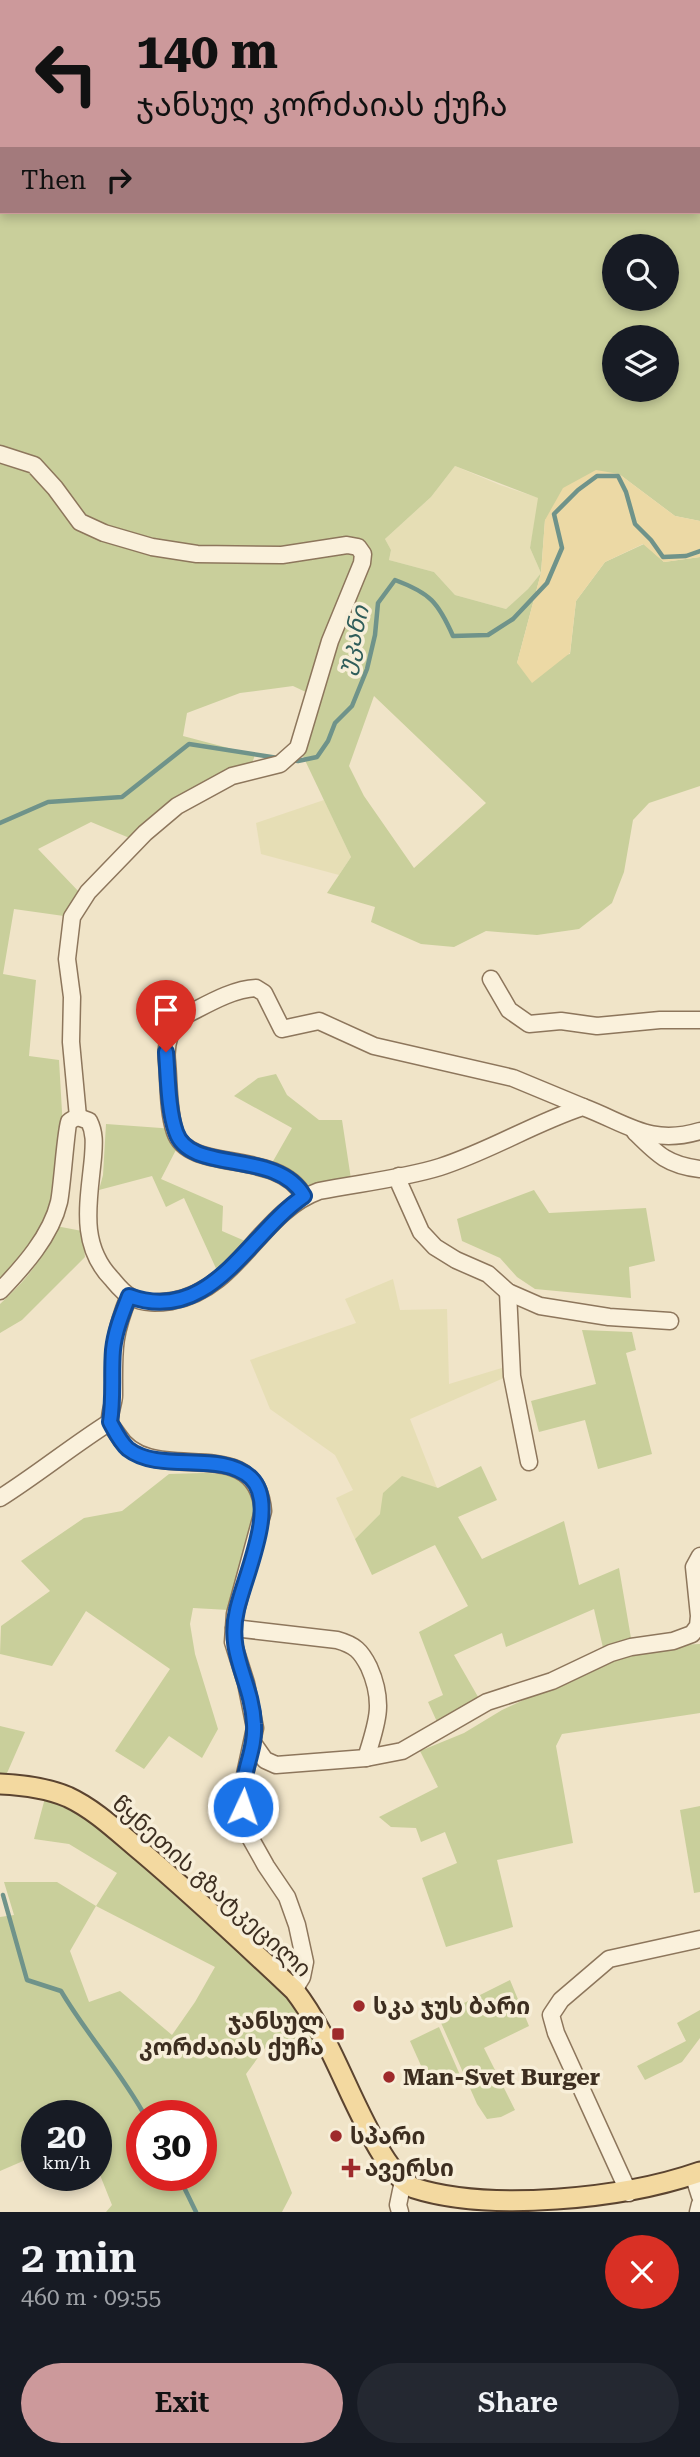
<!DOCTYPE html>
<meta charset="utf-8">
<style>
:root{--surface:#171b24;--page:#242831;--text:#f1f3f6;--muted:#9ea1a6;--accent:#cc999b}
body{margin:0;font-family:"Roboto Serif","Noto Sans Georgian",serif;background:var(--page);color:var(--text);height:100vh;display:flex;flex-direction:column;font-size:26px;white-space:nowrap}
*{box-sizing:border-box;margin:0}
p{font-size:23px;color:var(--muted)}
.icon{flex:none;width:38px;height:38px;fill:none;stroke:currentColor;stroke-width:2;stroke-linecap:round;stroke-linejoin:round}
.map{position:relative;height:2212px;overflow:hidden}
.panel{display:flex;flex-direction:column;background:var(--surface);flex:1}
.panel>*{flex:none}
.guide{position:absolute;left:0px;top:0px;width:700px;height:214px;box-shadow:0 4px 10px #0003;background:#cc999b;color:#111;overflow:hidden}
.fabs{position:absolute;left:602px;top:234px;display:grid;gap:14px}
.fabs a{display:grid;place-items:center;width:77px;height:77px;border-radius:50%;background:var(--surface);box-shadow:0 4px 10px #0003;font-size:35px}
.speed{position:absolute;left:21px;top:2100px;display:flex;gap:14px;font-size:35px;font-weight:700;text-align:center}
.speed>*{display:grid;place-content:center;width:91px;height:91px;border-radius:50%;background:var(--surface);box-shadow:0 4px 10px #0003;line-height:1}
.speed small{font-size:18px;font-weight:400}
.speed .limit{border:10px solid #d22;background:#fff;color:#111}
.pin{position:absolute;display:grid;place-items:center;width:60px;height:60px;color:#fff;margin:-72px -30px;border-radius:50% 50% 50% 0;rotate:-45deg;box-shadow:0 0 7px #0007}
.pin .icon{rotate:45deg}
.me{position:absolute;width:77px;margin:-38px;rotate:3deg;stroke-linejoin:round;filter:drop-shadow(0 0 5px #0008)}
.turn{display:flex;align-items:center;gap:24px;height:147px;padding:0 21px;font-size:32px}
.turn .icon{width:91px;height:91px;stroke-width:2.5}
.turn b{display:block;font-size:49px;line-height:60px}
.then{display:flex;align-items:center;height:66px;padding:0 21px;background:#0003;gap:14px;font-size:26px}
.round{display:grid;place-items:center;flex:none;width:74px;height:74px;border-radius:37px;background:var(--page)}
.summary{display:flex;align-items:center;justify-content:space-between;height:119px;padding:0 21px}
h1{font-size:42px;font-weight:600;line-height:52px}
.button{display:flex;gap:14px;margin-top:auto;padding:14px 21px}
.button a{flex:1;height:80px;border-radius:42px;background:var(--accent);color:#111;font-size:28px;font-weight:600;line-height:80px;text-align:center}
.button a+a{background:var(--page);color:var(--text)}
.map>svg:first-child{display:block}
.farmland{fill:#e6deb5}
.green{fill:#c9cf9b;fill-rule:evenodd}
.sand{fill:#ecd9a5}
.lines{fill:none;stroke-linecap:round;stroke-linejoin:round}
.stream{stroke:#6f938a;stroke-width:4.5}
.minor-casing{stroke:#8d765c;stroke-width:19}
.major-casing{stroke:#5b4430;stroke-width:23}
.minor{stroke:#faf1dc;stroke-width:16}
.major{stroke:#f3d9a0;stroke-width:19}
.route-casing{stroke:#114b97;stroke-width:18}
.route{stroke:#1a73e8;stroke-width:12}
.poi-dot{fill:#9e2a2b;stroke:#f7eed8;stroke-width:2.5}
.labels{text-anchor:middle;stroke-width:7;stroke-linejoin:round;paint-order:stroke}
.street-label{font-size:23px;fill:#3d2e20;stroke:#f7eed8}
.poi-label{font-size:23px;font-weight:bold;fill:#3d2e20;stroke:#f7eed8;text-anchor:start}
.water-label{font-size:24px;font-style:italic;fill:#2f5d5a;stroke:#f7eed8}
</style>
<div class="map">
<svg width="700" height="2212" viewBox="0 0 700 2212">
<rect width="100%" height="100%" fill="#f0e4c8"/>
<g class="farmland">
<polygon points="455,466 500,485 539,498 530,548 541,573 528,589 506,609 455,595 434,572 389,560 391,550 385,539 431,497"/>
<polygon points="324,800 351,857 339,875 261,854 256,823"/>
<polygon points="393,1279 400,1310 447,1309 449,1384 505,1367 506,1377 410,1419 437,1488 380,1514 355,1539 336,1498 353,1490 335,1455 270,1409 250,1360 356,1323 345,1299"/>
</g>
<g class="green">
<path d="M0,0L559,2H2V212H698L700,0V521L675,516L619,474L545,520L541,573L517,663L570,654L576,601L605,562L644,544L664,562L700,557V786L649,803L633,820L624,872L612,903L579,929L537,935L486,931L454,947L421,944L371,922L375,907L327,893L351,857L302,754L310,694L293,686L240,693L187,713L183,736L255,755L250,769L132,839L91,822L38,849L81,894L71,917L14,909L3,974L36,980L29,1056L59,1060L63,1129L50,1209L38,1240L0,1288ZM614,247H667V299H614ZM614,338H667V390H614ZM455,466L538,498L530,548L541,573L528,589L506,609L455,595L434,572L389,560L391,550L385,539L431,497ZM374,696L486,803L414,868L364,796L349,766Z"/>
<polygon points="276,1074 287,1095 319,1120 342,1120 351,1179 313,1186 301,1183 272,1163 292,1128 234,1096 258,1078"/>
<polygon points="106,1124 175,1129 179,1144 161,1179 223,1206 222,1231 252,1244 219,1275 184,1198 166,1207 152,1176 99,1190 103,1175"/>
<polygon points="534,1190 549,1213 646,1208 655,1261 629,1267 631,1298 535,1289 517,1277 500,1258 462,1241 457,1219"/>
<path d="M56,1226L82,1231L85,1257L22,1320L0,1333V1304C27,1279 43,1260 56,1226Z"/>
<polygon points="582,1330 632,1332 636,1350 626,1353 652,1454 598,1469 585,1420 539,1432 531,1401 596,1384"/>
<polygon points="481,1466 497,1500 458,1517 482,1559 564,1521 579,1585 619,1568 632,1644 604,1652 594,1609 506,1647 502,1633 454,1655 481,1702 438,1724 428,1702 443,1695 419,1632 468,1606 435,1545 372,1575 355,1539 380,1514 383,1493 402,1476 438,1488"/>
<path d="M169,1474C189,1474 217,1470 235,1478C276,1497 238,1579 229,1610L193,1608L190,1624L195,1654L218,1729L202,1758L169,1736L144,1769L115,1751L170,1669L86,1611L52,1666L0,1654L1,1626L50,1591L21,1561L84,1518L122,1511Z"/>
<polygon points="700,1644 700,1713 562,1734 556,1746 573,1843 497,1860 513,1927 446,1947 422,1878 457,1863 445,1832 421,1842 416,1828 391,1827 379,1817 438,1787 420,1751 464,1733 502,1710 609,1660 675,1645"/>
<polygon points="0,1726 25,1732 4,1780 0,1779"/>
<path d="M45,1798L93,1822L289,1998L307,2026L320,2057L271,2040L246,2074L292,2193L282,2212H106L112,2205L96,2165V2116H37V2155L0,2171V1917L14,1915L4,1882H57L96,1906L117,1873L69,1844L34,1839ZM96,1906L215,1967L195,2002L172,2035L120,1991L89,2002L70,1951ZM142,2116H201V2175H142Z"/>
<polygon points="700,1806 700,1892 694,1893 680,1810"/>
<polygon points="510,1980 529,2026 484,2048 515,2110 501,2117 487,2119 477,2104 438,2016"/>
<polygon points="700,2010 700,2038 682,2062 645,2080 637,2066 686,2041 677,2023"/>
<polygon points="439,2027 460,2075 431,2088 410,2041"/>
</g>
<polygon class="sand" points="596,470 619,474 675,516 700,521 700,557 664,562 643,544 605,562 576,601 570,653 532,683 517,663 541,573 545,520 563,488"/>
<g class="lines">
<g class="stream">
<path d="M290,760L298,761L317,757L328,741L335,723L352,706L367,669L375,635L378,603L395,580C430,593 438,602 453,636L488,635L513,619L547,583L562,548L554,514L578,490L597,476H618L626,492L635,524L651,540L663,557L686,556L700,551"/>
<polyline points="0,823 48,802 122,797 189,744 278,758"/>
<path d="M3,1895L27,1980L61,1991C87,2035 121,2072 145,2116"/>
<polyline points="178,2175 196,2212"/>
</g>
<defs>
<g id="minor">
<polyline points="0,454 34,465 55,488 80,522 104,533 152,547 197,554 282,555 347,545 358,547 363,554 362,563 330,641 298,748 280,764 232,776 177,806 145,833 88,892 72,917 67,959 72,997 71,1042 78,1117"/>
<polyline points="491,979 509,1010 529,1024 561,1021 597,1026 660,1020 700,1020"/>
<path d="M78,1117L89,1121C95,1133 94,1144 93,1157C89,1201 78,1244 112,1279C117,1285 123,1293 131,1297C144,1304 158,1303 172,1301C239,1289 260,1212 319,1191C359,1183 401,1179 440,1167C490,1151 534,1123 583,1107C628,1124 650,1146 700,1131"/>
<path d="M635,1132C657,1154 667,1165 700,1169"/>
<polyline points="399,1176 400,1185 421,1232 435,1247 456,1260 488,1274 508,1292 540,1306 609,1317 670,1321"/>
<path d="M304,1196C277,1148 189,1174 175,1132C168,1111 169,1085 167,1062C165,1046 170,1023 186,1015C206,1005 232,989 256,988L264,993L282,1029L319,1021L374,1046L513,1078L583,1107"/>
<path d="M0,1291C23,1267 51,1236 59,1202C62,1189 66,1127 69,1122C71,1120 75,1118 78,1117"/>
<polyline points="508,1292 512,1376 529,1462"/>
<path d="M129,1296C112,1337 114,1352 114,1395C114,1403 109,1413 110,1422C111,1426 116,1432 118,1435C151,1490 256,1428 263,1511L235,1614L233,1642L246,1683L255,1728L241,1793L247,1832L266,1866L287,1897L297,1925L305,1962L302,1977L294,1990"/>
<path d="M0,1498C38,1474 72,1446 110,1422"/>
<path d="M234,1628L337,1640C355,1645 361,1651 369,1667C385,1703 377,1723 366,1758"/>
<polyline points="253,1743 265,1760 276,1765 366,1758 402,1751 487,1702 552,1681 611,1653 631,1647 673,1641 692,1634 698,1626 699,1616 694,1567 700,1556"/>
<polyline points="693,2174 700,2196"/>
<polyline points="629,2193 556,2033 551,2015 561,2000 609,1959 700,1939"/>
<polyline points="400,2212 398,2205 403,2181"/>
<polyline points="698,2212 700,2204"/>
</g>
<path id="major" d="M0,1784C23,1785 47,1788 68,1797C96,1810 119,1833 142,1852C194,1896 244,1943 294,1990C332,2039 349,2101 382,2154C390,2167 400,2181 414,2188C489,2212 623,2199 700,2172"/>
</defs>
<use href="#minor" class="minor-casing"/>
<use href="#major" class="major-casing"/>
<use href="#minor" class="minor"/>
<use href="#major" class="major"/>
</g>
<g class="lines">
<defs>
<path id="route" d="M166,1052C168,1076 168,1110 176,1132C190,1175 277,1148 304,1196C248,1234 211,1326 129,1296C122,1314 115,1331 113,1350C111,1374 114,1398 110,1422C115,1431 120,1442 128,1449C160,1474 221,1450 251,1478C279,1505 244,1577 237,1610C226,1654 252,1681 254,1724C256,1753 239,1775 243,1807"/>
</defs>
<use href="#route" class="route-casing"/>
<use href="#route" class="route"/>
</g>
<g class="poi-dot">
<circle cx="359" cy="2006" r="7"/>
<rect x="331" y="2027" width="14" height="14" rx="3.5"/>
<circle cx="389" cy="2077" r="7"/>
<circle cx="336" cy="2136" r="7"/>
<path d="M347.5 2157.5h7v7h7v7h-7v7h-7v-7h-7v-7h7z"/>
</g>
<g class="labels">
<g class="street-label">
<text transform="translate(212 1886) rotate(42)" y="8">წყნეთის გზატკეცილი</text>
</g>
<g class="poi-label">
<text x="373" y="2014">სკა ჯუს ბარი</text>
<text x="324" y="2029" text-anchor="end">ჯანსულ<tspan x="324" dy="26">კორძაიას ქუჩა</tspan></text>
<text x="403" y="2085">Man-Svet Burger</text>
<text x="350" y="2144">სპარი</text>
<text x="365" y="2176">ავერსი</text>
</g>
<g class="water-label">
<text transform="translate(353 640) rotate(-76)" y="8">უკანი</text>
</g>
</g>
</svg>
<div class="fabs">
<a><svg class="icon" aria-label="search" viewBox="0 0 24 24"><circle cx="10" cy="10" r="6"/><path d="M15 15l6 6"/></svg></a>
<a><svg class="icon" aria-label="layers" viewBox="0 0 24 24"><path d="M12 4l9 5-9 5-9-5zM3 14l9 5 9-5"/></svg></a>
</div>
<div class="speed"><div>20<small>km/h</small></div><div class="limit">30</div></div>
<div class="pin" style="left:166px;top:1052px;background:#d93025"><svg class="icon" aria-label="arrive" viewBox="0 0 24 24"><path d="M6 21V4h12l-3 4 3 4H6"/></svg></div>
<svg class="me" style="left:243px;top:1807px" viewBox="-20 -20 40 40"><circle r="17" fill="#1a73e8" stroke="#fff" stroke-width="3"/><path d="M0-11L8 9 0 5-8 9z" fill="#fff"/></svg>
<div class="guide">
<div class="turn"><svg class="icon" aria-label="left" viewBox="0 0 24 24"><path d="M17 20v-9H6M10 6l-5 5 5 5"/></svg><div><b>140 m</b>ჯანსუღ კორძაიას ქუჩა</div></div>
<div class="then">Then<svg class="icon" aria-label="right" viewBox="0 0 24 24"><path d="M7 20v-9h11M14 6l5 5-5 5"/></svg></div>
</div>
</div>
<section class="panel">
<div class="summary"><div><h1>2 min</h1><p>460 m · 09:55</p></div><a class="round" style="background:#d93025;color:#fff"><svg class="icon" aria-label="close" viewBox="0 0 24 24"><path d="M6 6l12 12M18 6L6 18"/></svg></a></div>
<div class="button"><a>Exit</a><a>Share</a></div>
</section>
